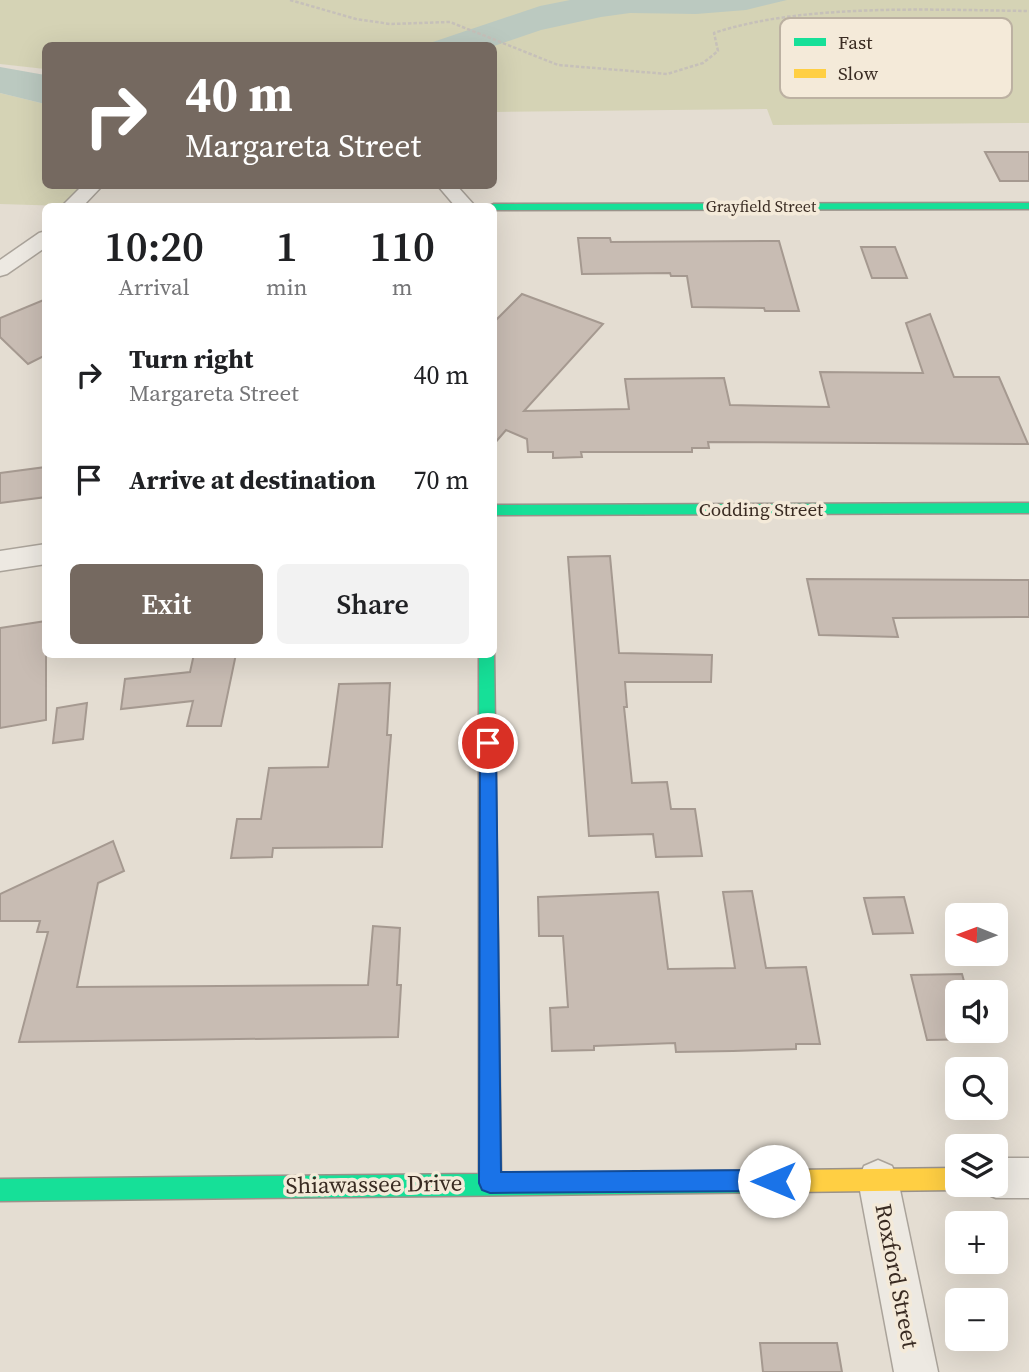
<!DOCTYPE html>
<meta charset="utf-8">
<style>
:root{--surface:#fff;--page:#f2f2f2;--text:#202124;--muted:#757577;--accent:#756960}
body{margin:0;font-family:"Source Serif 4",serif;background:var(--page);color:var(--text);height:100vh;display:flex;flex-direction:column;font-size:26px;white-space:nowrap}
*{box-sizing:border-box;margin:0}
p{font-size:23px;color:var(--muted)}
.icon{flex:none;width:38px;height:38px;fill:none;stroke:currentColor;stroke-width:2;stroke-linecap:round;stroke-linejoin:round}
.map{position:relative;flex:1;overflow:hidden}
.panel{position:absolute;left:42px;top:203px;width:455px;height:455px;display:flex;flex-direction:column;background:var(--surface);border-radius:10px;box-shadow:0 7px 28px #0002}
.panel>*{flex:none}
.hud{position:absolute;left:42px;top:42px;width:455px;height:147px;border-radius:10px;box-shadow:0 7px 28px #0002;background:#756960;color:#fff;overflow:hidden}
.needle{width:46px;rotate:271deg}
.controls{position:absolute;left:945px;top:903px;display:grid;gap:14px}
.controls a{display:grid;place-items:center;width:63px;height:63px;border-radius:10px;background:var(--surface);box-shadow:0 7px 28px #0002;font-size:35px}
.pin{position:absolute;display:grid;place-items:center;width:60px;height:60px;color:#fff;margin:-30px;border:4px solid #fff;border-radius:50%;box-shadow:0 2px 7px #0007}
.me{position:absolute;width:77px;margin:-38px;rotate:270deg;stroke-linejoin:round;filter:drop-shadow(0 0 5px #0008)}
.turn{display:flex;align-items:center;gap:24px;height:147px;padding:0 28px;font-size:32px}
.turn .icon{width:91px;height:91px;stroke-width:2.5}
.turn b{display:block;font-size:49px;line-height:60px}
.eta{display:flex;justify-content:space-evenly;align-items:center;height:119px;text-align:center}
.eta b{font-size:42px;font-weight:600;line-height:49px}
.cta{display:flex;gap:14px;margin-top:auto;padding:14px 28px}
.cta a{flex:1;height:80px;border-radius:10px;background:var(--accent);color:#fff;font-size:28px;font-weight:600;line-height:80px;text-align:center}
.cta a+a{background:var(--page);color:var(--text)}
ul{padding:0;list-style:none}
li{display:flex;align-items:center;gap:21px;height:105px;padding:0 28px}
li div{flex:1}
li b{display:block;font-size:26px}
li em{font-style:normal}
.map>svg:first-child{display:block}
.green{fill:#d5d3b5}
.water{fill:#bbc9c0}
.building{fill:#c8bcb3;stroke:#a59990;stroke-width:2}
.lines{fill:none;stroke-linecap:round;stroke-linejoin:round}
.street-casing{stroke:#aaa39a;stroke-width:3}
.fast-casing{stroke:#9a928a;stroke-width:3}
.slow-casing{stroke:#9a928a;stroke-width:3}
.path{stroke:#c6c0b9;stroke-width:2.5;stroke-dasharray:3.5 2;stroke-linecap:butt}
.street{fill:#ede9e2;fill-rule:evenodd}
.fast{fill:#16e098;fill-rule:evenodd}
.slow{fill:#ffcf43;fill-rule:evenodd}
.route{fill:#1a73e8;stroke:#114b97;stroke-width:2}
.labels{text-anchor:middle;stroke-width:7;stroke-linejoin:round;paint-order:stroke}
.far-street-label{font-size:16px;fill:#392b22;stroke:#f4ead9}
.street-label{font-size:19px;fill:#392b22;stroke:#f4ead9}
.near-street-label{font-size:23px;fill:#392b22;stroke:#f4ead9}
.key{fill:#f4ead9;stroke:#bcb1a2;stroke-width:2}
.key-label{font-size:19px;fill:#392b22}
</style>
<div class="map">
<svg width="1029" height="1372" viewBox="0 0 1029 1372">
<rect width="100%" height="100%" fill="#e4ddd2"/>
<g class="green">
<polygon points="0,0 1029,0 1029,123 773,125 767,109 494,112 494,46 46,46 45,69 0,64"/>
<polygon points="0,93 45,104 46,186 84,186 65,206 0,204"/>
</g>
<g class="water">
<polygon points="570,0 787,0 746,10 696,14 630,13 601,17 541,30 494,46 424,45 540,6"/>
<polygon points="0,67 45,75 45,104 0,93"/>
</g>
<g class="building">
<polygon points="985,152 1029,152 1029,181 1000,181"/>
<polygon points="578,238 610,238 611,242 779,241 799,311 765,311 764,308 692,307 687,276 671,276 670,273 582,274"/>
<polygon points="861,247 895,247 907,278 872,278"/>
<polygon points="522,294 603,324 524,411 629,409 625,379 724,378 730,405 829,407 820,372 923,373 906,323 930,314 954,377 999,377 1028,444 708,442 709,448 692,448 692,452 581,452 582,457 553,458 553,452 528,452 527,439 506,430 494,444 494,322"/>
<polygon points="46,299 46,355 28,364 0,337 0,318"/>
<polygon points="46,467 46,497 0,503 0,473"/>
<polygon points="610,556 619,653 712,655 711,682 625,682 627,707 624,707 632,783 667,782 671,809 695,809 702,856 656,857 653,834 589,836 568,557"/>
<polygon points="807,579 1029,580 1029,617 893,618 898,637 819,635"/>
<polygon points="46,621 46,720 0,728 0,628"/>
<polygon points="194,654 236,654 221,726 187,726 193,701 121,709 125,679 190,672"/>
<polygon points="390,683 387,735 391,735 382,847 273,848 272,857 231,858 237,819 261,819 269,768 328,767 339,684"/>
<polygon points="87,703 83,739 53,743 57,708"/>
<polygon points="113,841 124,871 98,883 77,987 368,985 373,926 400,928 397,985 401,985 398,1037 19,1042 48,932 37,932 40,921 0,921 0,894"/>
<polygon points="752,891 766,968 806,967 820,1044 796,1044 796,1049 733,1051 676,1052 675,1043 594,1046 594,1050 552,1051 550,1008 568,1007 563,936 539,936 538,897 658,892 668,969 735,968 723,892"/>
<polygon points="904,897 913,933 873,934 864,898"/>
<polygon points="962,974 967,992 957,992 957,1031 977,1031 980,1039 927,1040 911,975"/>
<polygon points="760,1343 837,1343 842,1372 763,1372"/>
</g>
<g class="lines">
<defs>
<g id="street">
<polygon points="82,186 102,186 83,206 62,206"/>
<polygon points="438,186 457,186 475,206 455,206"/>
<polygon points="46,231 46,247 7,274 0,276 0,260 39,233"/>
<polygon points="46,544 46,564 0,571 0,551"/>
<polygon points="996,1158 1029,1158 1029,1198 996,1198 982,1192 979,1185 996,1185"/>
<polygon points="878,1160 892,1166 898,1180 938,1372 894,1372 858,1180 864,1166"/>
</g>
<g id="fast">
<polygon points="1029,203 1029,209 494,210 494,206 489,206 494,204"/>
<polygon points="1029,503 1029,513 494,515 494,505"/>
<polygon points="494,652 501,1174 791,1170 799,1173 802,1181 799,1189 791,1192 0,1201 0,1179 479,1174 479,654 494,654"/>
</g>
<polygon id="slow" points="957,1168 957,1185 965,1185 957,1190 791,1192 783,1189 780,1181 783,1173 791,1170"/>
</defs>
<use href="#street" class="street-casing"/>
<use href="#fast" class="fast-casing"/>
<use href="#slow" class="slow-casing"/>
<path class="path" d="M290,0L356,19L390,24L450,22L558,65L667,74L703,63L718,51L714,33C804,3 934,10 1029,11"/>
<use href="#street" class="street"/>
<use href="#fast" class="fast"/>
<use href="#slow" class="slow"/>
</g>
<polygon class="route" points="488,736 494,738 496,743 501,1172 774,1170 782,1173 785,1181 782,1188 774,1191 490,1193 482,1190 479,1183 480,743 482,738"/>
<g class="labels">
<g class="far-street-label">
<text x="761" y="212">Grayfield Street</text>
</g>
<g class="street-label">
<text x="761" y="516">Codding Street</text>
</g>
<g class="near-street-label">
<text transform="translate(374 1184) rotate(-1)" y="8">Shiawassee Drive</text>
<text transform="translate(897 1276) rotate(79)" y="8">Roxford Street</text>
</g>
</g>
<rect x="780" y="18" width="232" height="80" rx="10" class="key"/>
<rect x="794" y="38" width="32" height="8" fill="#16e098"/>
<rect x="794" y="69" width="32" height="9" fill="#ffcf43"/>
<g class="key-label">
<text x="838" y="49">Fast</text>
<text x="838" y="80">Slow</text>
</g>
</svg>
<div class="controls">
<a><svg class="needle" viewBox="-14 -14 28 28"><path d="M0-13l5 13h-10z" fill="#e53935"/><path d="M0 13l5-13h-10z" fill="#757577"/></svg></a>
<a><svg class="icon" aria-label="sound" viewBox="0 0 24 24"><path d="M4 9h4l5-4v14l-5-4H4zM17 9q2 3 0 6"/></svg></a>
<a><svg class="icon" aria-label="search" viewBox="0 0 24 24"><circle cx="10" cy="10" r="6"/><path d="M15 15l6 6"/></svg></a>
<a><svg class="icon" aria-label="layers" viewBox="0 0 24 24"><path d="M12 4l9 5-9 5-9-5zM3 14l9 5 9-5"/></svg></a>
<a>+</a>
<a>−</a>
</div>
<div class="pin" style="left:488px;top:743px;background:#d93025"><svg class="icon" aria-label="arrive" viewBox="0 0 24 24"><path d="M6 21V4h12l-3 4 3 4H6"/></svg></div>
<svg class="me" style="left:774px;top:1181px" viewBox="-20 -20 40 40"><circle r="19" fill="#fff"/><path d="M0-13L10 11 0 6-10 11z" fill="#1a73e8"/></svg>
<div class="hud">
<div class="turn"><svg class="icon" aria-label="right" viewBox="0 0 24 24"><path d="M7 20v-9h11M14 6l5 5-5 5"/></svg><div><b>40 m</b>Margareta Street</div></div>
</div>
<section class="panel">
<div class="eta">
<div><b>10:20</b><p>Arrival</p></div>
<div><b>1</b><p>min</p></div>
<div><b>110</b><p>m</p></div>
</div>
<ul>
<li><svg class="icon" aria-label="right" viewBox="0 0 24 24"><path d="M7 20v-9h11M14 6l5 5-5 5"/></svg><div><b>Turn right</b><p>Margareta Street</p></div><em>40 m</em></li>
<li><svg class="icon" aria-label="arrive" viewBox="0 0 24 24"><path d="M6 21V4h12l-3 4 3 4H6"/></svg><div><b>Arrive at destination</b></div><em>70 m</em></li>
</ul>
<div class="cta"><a>Exit</a><a>Share</a></div>
</section>
</div>
